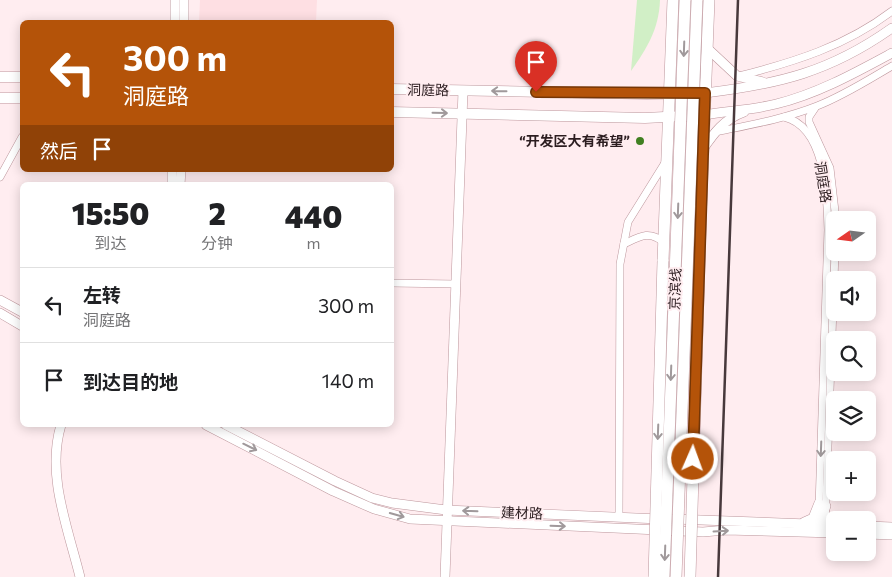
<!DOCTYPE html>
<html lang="zh">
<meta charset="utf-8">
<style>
:root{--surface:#fff;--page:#f6f6f6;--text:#202124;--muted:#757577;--line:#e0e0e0}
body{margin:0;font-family:Commissioner,"Noto Sans SC",sans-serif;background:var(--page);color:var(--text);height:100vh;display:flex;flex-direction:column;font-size:19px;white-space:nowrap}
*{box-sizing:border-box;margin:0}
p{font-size:16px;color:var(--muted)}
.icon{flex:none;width:28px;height:28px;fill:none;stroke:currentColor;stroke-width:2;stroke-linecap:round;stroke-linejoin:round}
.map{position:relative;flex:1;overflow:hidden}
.details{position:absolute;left:20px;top:182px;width:374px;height:245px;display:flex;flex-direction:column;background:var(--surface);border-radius:8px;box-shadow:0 2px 12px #0003}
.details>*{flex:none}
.hud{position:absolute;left:20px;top:20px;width:374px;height:152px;border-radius:8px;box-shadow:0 2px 12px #0003;background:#b45309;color:#fff;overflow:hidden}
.needle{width:32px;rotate:256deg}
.controls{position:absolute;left:826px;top:211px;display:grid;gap:10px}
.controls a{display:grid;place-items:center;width:50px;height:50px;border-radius:8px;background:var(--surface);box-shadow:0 2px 12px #0003;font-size:25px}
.pin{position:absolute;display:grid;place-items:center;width:42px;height:42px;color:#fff;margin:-51px -21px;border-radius:50% 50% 50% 0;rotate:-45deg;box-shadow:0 0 5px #0007}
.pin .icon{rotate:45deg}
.me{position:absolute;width:55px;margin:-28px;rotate:2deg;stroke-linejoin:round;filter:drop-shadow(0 0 4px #0008)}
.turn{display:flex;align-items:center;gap:18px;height:105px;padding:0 20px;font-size:22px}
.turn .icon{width:65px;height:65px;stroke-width:2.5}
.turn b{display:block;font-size:35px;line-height:42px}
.then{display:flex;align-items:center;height:48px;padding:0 20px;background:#0003;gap:10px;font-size:19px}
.eta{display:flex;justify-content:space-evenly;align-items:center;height:85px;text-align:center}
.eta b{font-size:30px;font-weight:800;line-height:35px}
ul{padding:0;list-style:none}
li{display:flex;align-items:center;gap:15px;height:75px;padding:0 20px;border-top:1px solid var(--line)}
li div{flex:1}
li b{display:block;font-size:19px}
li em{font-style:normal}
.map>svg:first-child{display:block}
.built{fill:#fedfe3}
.green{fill:#d1efc6}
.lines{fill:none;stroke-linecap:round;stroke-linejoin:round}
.minor-casing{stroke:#bd969c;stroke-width:8}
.tertiary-casing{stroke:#bd969c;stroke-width:10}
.secondary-casing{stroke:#bd969c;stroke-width:11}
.trunk-casing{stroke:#bd969c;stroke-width:12}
.minor{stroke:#fff;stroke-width:7}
.tertiary{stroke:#fff;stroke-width:9}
.secondary{stroke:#fff;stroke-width:10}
.trunk{stroke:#fff;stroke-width:11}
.rail{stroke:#48393c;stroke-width:2.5}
.trunk-bridge-casing{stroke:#bd969c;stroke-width:12;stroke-linecap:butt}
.trunk-bridge{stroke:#fff;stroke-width:11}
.oneway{stroke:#a0999b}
.route-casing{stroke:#753606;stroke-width:12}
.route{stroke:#b45309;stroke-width:9}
.poi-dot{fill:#408021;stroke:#ffedf0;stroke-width:2}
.labels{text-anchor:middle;stroke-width:4;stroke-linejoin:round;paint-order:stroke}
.street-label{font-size:14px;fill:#2c1d20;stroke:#ffedf0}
.poi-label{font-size:14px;font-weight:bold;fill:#2c1d20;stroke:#ffedf0;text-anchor:end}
</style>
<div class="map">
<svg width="892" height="577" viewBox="0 0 892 577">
<rect width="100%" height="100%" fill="#ffedf0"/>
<polygon class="built" points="200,0 317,0 316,22 199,22"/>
<path class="green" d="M637,0H660C659,29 647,48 631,71Z"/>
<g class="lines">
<defs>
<g id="minor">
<path d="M739,76C794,62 846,46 892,11"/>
<polyline points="815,108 809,117 809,122 830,168 836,220"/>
<path d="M784,117C826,127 827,196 828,230L819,507"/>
<path d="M715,132C749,125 784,119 817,106C843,96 868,80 892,66"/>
<polyline points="0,177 22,137"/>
<path d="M624,244C639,237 649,230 663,242"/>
<polyline points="391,283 456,284"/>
<polyline points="619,517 620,264 628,222 666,161"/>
<polyline points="825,529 835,252"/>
</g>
<g id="tertiary">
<polyline points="175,22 175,0"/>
<polyline points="184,22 184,0"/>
<polyline points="707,48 737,76 763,82"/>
<path d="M705,93C779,84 830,72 892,28"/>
<path d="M704,115C727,111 753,110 776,104C817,94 855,73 892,53"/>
<path d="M703,149C714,133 724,119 744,112"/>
<polyline points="172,185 172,170"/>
<polyline points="180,185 181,170"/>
<polyline points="0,300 22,312"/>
<polyline points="0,313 22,326"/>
<path d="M61,425C46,475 68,528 80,577"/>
<polyline points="206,425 333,491 374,509 410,519 703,532 726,530 835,533"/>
<polyline points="226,425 335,481 372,498 392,503 446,510 660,519"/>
<polyline points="673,519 835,525"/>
<polyline points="804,522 813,518 819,503"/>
<polyline points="868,526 892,527"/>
<polyline points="818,527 826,506"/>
<polyline points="868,534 892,535"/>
<polyline points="445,577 463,91"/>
</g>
<g id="secondary">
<polyline points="0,77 22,77"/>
<polyline points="391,89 647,94 702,93"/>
<polyline points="0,98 22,98"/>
<polyline points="391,112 645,118 704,115"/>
</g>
<g id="trunk">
<polyline points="701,207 709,0"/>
<polyline points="663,261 673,0"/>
</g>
</defs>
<use href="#minor" class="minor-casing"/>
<use href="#tertiary" class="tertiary-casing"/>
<use href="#secondary" class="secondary-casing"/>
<use href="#trunk" class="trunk-casing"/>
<use href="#minor" class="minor"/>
<use href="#tertiary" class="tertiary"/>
<use href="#secondary" class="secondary"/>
<use href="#trunk" class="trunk"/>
<polyline class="rail" points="718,577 738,0"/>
<defs>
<g id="trunk-bridge">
<polyline points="654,577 663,261"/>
<polyline points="664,577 685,0"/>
<polyline points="676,577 697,0"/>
<polyline points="690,577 701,207"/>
</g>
</defs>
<use href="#trunk-bridge" class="trunk-bridge-casing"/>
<use href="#trunk-bridge" class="trunk-bridge"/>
</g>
<defs><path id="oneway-shaft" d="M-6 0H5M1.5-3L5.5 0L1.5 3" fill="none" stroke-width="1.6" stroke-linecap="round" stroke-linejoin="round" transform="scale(1.25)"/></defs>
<g class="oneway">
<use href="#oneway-shaft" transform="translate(684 49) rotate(92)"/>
<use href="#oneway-shaft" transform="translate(499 91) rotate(-179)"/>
<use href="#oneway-shaft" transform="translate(440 113) rotate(1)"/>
<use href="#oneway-shaft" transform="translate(678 211) rotate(92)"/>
<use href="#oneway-shaft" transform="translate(671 373) rotate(92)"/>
<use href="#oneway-shaft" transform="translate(658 432) rotate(92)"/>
<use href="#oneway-shaft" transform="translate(250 447) rotate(26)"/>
<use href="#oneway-shaft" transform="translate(821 449) rotate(92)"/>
<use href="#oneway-shaft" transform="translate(470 511) rotate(-178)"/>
<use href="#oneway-shaft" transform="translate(397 515) rotate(16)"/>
<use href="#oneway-shaft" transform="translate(558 526) rotate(2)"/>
<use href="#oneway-shaft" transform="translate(721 531) rotate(-3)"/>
<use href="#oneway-shaft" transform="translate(665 553) rotate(92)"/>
</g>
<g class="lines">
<defs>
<polyline id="route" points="536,92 705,93 693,459"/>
</defs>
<use href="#route" class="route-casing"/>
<use href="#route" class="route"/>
</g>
<circle class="poi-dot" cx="640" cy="141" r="5"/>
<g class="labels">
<g class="street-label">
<text transform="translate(428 90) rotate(1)" y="5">洞庭路</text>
<text transform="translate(823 182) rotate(81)" y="5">洞庭路</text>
<text transform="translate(675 289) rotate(-88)" y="5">京滨线</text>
<text transform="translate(522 513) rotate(2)" y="5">建材路</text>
</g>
<g class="poi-label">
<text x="630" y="146">“开发区大有希望”</text>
</g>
</g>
</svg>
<div class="controls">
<a><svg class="needle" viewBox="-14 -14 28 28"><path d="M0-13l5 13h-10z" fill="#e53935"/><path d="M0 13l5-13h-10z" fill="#757577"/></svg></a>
<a><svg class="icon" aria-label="sound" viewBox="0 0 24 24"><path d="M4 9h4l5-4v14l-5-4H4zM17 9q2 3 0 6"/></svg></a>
<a><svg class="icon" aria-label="search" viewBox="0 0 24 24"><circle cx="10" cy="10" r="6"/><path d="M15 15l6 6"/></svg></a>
<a><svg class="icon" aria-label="layers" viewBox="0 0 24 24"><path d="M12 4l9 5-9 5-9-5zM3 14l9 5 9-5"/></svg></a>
<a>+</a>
<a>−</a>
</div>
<div class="pin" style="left:536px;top:92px;background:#d93025"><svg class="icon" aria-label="arrive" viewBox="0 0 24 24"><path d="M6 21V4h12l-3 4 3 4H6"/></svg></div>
<svg class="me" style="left:693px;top:459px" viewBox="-20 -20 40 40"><circle r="17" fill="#b45309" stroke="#fff" stroke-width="3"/><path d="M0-11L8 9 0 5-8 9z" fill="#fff"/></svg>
<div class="hud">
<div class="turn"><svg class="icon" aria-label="left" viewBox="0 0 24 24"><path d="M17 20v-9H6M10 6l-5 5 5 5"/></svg><div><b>300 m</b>洞庭路</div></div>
<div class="then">然后<svg class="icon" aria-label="arrive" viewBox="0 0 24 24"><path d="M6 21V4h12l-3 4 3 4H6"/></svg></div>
</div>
<section class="details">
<div class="eta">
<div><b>15:50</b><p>到达</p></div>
<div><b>2</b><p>分钟</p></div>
<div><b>440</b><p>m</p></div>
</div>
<ul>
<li><svg class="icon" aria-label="left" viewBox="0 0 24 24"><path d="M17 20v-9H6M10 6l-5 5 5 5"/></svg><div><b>左转</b><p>洞庭路</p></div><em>300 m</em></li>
<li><svg class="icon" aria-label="arrive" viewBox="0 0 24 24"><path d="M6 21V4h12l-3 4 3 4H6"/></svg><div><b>到达目的地</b></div><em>140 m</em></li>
</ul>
</section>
</div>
